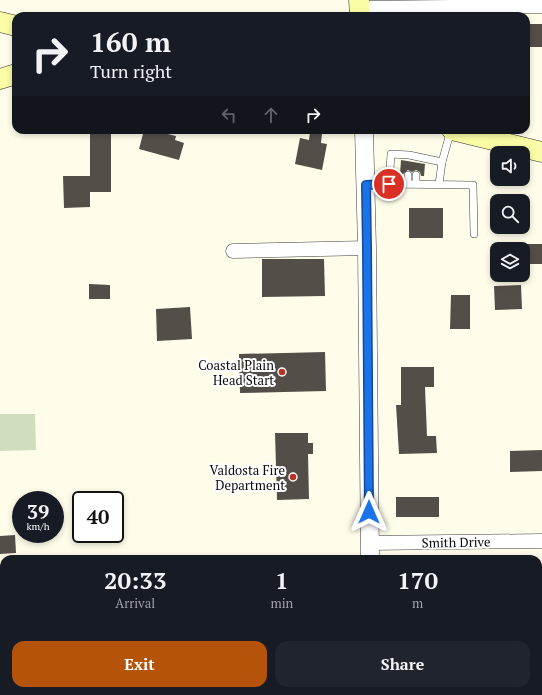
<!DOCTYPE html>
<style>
:root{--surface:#171b24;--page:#20242c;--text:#f1f3f6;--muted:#9ea1a6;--accent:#b45309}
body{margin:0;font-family:"PT Serif",serif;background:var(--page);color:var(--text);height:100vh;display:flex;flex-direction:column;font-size:15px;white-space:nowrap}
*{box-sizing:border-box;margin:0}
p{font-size:13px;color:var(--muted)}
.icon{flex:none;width:22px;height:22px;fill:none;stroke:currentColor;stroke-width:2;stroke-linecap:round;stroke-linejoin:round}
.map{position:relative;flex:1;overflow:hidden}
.drawer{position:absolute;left:0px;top:555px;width:542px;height:140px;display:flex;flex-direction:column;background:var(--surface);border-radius:12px 12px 0 0;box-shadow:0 2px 6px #0003}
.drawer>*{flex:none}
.top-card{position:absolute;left:12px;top:12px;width:518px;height:122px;border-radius:12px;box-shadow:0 2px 6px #0003;background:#171b24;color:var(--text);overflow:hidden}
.buttons{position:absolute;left:490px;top:146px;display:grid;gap:8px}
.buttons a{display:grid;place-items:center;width:40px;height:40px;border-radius:8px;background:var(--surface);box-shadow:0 2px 6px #0003;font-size:20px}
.speed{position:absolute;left:12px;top:491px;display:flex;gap:8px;font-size:20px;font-weight:700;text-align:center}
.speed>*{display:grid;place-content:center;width:52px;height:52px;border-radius:50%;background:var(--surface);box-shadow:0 2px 6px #0003;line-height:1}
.speed small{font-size:10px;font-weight:400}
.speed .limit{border:2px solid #111;border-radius:6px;background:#fff;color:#111}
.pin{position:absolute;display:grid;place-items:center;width:34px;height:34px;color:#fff;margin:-17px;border:2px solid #fff;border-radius:50%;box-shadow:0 1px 4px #0007}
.me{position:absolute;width:44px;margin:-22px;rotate:0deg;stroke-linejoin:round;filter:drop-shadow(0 0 3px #0008)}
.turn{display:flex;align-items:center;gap:14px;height:84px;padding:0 12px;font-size:18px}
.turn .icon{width:52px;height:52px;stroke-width:2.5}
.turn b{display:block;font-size:28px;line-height:34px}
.lanes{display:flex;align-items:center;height:38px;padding:0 12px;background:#0003;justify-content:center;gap:20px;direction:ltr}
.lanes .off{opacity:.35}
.eta{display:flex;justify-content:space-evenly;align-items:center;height:68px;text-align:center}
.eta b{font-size:24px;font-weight:700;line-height:28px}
.button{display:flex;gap:8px;margin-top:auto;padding:8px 12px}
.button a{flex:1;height:46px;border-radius:12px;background:var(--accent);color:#fff;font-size:16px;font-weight:700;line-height:46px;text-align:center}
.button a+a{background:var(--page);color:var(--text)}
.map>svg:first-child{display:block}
.cemetery{fill:#cfdfbd}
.building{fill:#544e48}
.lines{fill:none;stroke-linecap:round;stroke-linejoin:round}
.service-casing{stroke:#3e3e3e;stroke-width:8}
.minor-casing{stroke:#3e3e3e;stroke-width:15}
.tertiary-casing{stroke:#3e3e3e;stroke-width:19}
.secondary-casing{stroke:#2d2d2d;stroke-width:21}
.service{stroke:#fff;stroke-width:7}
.minor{stroke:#fff;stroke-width:14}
.tertiary{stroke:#fff;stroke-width:18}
.secondary{stroke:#fbfda6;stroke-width:20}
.route-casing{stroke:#114b97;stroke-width:10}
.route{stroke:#1a73e8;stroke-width:7}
.poi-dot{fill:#b83427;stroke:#fff;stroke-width:1.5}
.labels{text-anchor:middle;stroke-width:4;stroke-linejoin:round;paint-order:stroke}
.poi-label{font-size:13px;fill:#0b0b0b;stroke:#fff;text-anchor:end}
.street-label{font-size:13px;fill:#0b0b0b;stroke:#fff}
</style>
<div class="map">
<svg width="542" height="695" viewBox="0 0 542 695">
<rect width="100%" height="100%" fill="#fffdea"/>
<polygon class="cemetery" points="35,414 36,450 0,451 0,414"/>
<g class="building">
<rect x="526" y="24" width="16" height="23"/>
<polygon points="90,130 111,130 111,192 90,192 90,207 64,208 63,176 90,176"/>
<polygon points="144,130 151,130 176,136 175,140 184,143 179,160 139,149"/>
<polygon points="310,132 322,134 321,143 327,144 322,170 295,164 300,138 309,140"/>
<polygon points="401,160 425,164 424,176 421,176 420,172 416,170 412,172 408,170 403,174 400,174"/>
<rect x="409" y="208" width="34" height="30"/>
<rect x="525" y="244" width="17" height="20"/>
<polygon points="262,259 324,259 325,296 262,297"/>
<polygon points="89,284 110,285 110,299 89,299"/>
<polygon points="521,285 522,309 495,310 494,286"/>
<polygon points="451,295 470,295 470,329 450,329"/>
<polygon points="190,307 192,339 157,341 156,309"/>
<polygon points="325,352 326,391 240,393 239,354"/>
<polygon points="401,367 434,367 434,387 425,387 427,436 436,436 437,453 399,454 396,405 401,405"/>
<polygon points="275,433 308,433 308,443 313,443 313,454 308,454 309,499 277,500"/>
<polygon points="542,450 542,471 510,472 510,451"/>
<rect x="396" y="497" width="43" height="20"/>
<polygon points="15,535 16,553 0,554 0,536"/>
</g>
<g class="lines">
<defs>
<g id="service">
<polyline points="389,184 473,185 474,234"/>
<polyline points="408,184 408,175"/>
<polyline points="416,184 416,175"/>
<polyline points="439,184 442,162"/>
<polyline points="366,185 389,184 391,154 409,155 442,162 451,130"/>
</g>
<g id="minor">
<polyline points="359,8 542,6"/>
<polyline points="233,251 367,248"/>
<polyline points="369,543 542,541"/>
<polyline points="0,656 4,656"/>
<polyline points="25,691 25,695"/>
</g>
<g id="tertiary">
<polyline points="364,130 367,248 370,559"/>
<polyline points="372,691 373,695"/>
</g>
<g id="secondary">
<polyline points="359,0 360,16"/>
<polyline points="0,22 16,26"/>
<polyline points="0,79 16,74"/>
<polyline points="452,130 542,152"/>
</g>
</defs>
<use href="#service" class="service-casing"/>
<use href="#minor" class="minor-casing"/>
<use href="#tertiary" class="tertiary-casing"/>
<use href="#secondary" class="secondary-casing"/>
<use href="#service" class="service"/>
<use href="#minor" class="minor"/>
<use href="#tertiary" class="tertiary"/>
<use href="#secondary" class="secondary"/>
</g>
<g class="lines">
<defs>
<polyline id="route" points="369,512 367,248 366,185 389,184"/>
</defs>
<use href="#route" class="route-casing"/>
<use href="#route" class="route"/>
</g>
<g class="poi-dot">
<circle cx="282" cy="372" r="4"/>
<circle cx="293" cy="477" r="4"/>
</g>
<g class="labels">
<g class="poi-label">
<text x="274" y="370">Coastal Plain<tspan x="274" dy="15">Head Start</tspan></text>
<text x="285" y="475">Valdosta Fire<tspan x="285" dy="15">Department</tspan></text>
</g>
<g class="street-label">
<text transform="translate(456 542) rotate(-1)" y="5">Smith Drive</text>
</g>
</g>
</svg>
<div class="buttons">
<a><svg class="icon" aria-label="sound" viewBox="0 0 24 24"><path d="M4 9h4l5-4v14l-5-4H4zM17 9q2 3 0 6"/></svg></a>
<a><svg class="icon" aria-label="search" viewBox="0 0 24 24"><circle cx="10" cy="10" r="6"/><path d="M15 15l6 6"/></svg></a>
<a><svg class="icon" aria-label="layers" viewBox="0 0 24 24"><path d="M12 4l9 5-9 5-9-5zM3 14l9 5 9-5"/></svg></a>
</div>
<div class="speed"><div>39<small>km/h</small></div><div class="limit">40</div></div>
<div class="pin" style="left:389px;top:184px;background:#d93025"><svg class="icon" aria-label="arrive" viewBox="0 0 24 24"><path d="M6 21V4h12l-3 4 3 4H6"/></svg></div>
<svg class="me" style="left:369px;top:512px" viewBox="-20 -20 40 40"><path d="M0-17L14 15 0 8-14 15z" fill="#1a73e8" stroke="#fff" stroke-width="4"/></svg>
<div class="top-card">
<div class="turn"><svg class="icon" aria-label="right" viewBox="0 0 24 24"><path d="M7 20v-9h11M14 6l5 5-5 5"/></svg><div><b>160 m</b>Turn right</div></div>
<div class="lanes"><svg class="icon off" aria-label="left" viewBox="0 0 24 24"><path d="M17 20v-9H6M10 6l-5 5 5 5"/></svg><svg class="icon off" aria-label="ahead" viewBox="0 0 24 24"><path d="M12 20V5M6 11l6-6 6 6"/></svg><svg class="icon" aria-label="right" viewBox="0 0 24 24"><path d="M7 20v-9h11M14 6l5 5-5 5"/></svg></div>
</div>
<section class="drawer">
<div class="eta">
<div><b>20:33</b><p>Arrival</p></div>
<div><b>1</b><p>min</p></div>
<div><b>170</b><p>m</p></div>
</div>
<div class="button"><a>Exit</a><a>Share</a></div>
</section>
</div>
